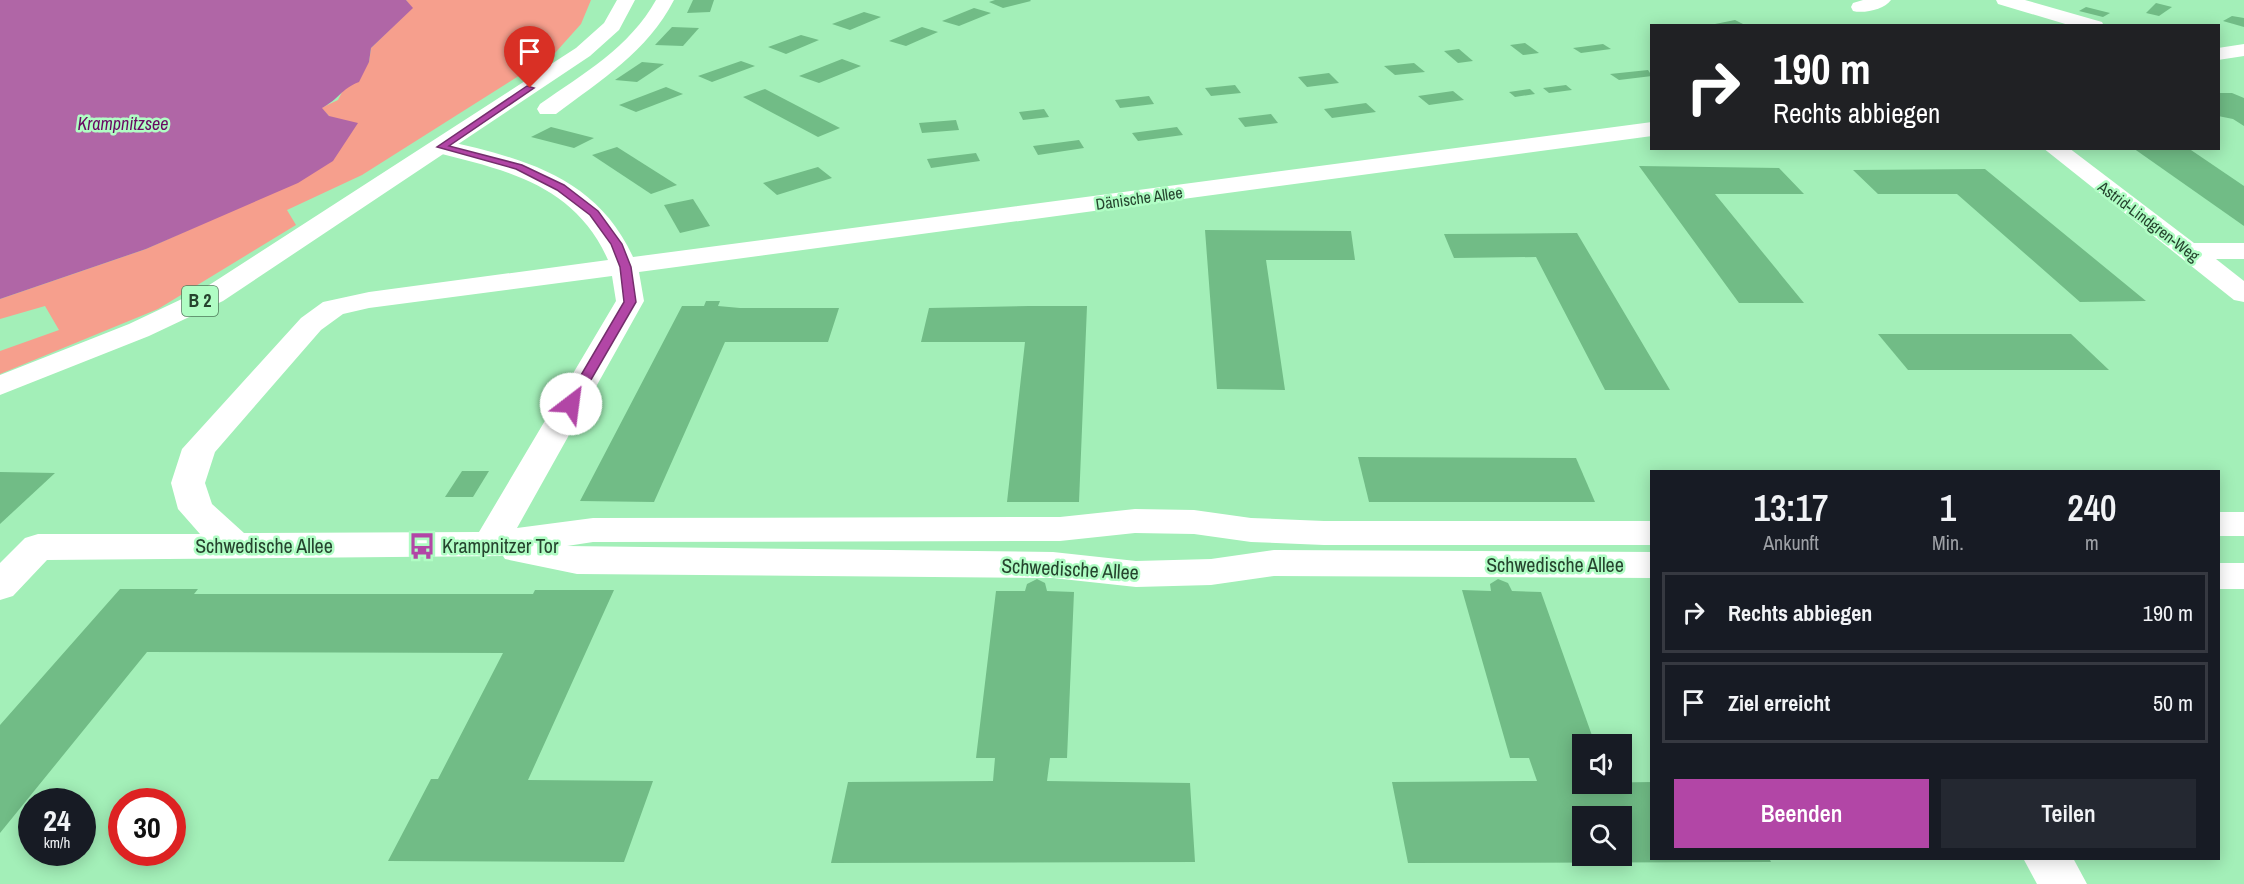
<!DOCTYPE html>
<html lang="de">
<meta charset="utf-8">
<style>
:root{--surface:#171b24;--page:#242831;--text:#f1f3f6;--muted:#9ea1a6;--line:#363941;--accent:#b246a6}
body{margin:0;font-family:"Archivo Narrow",sans-serif;background:var(--page);color:var(--text);height:100vh;display:flex;flex-direction:column;font-size:22px;white-space:nowrap}
*{box-sizing:border-box;margin:0}
p{font-size:20px;color:var(--muted)}
.icon{flex:none;width:33px;height:33px;fill:none;stroke:currentColor;stroke-width:2;stroke-linecap:round;stroke-linejoin:round}
.map{position:relative;flex:1;overflow:hidden}
.side{position:absolute;left:1650px;top:470px;width:570px;height:390px;display:flex;flex-direction:column;background:var(--surface);border-radius:0px;box-shadow:0 3px 15px #0003}
.side>*{flex:none}
.top-card{position:absolute;left:1650px;top:24px;width:570px;height:126px;border-radius:0px;box-shadow:0 3px 15px #0003;background:#202124;color:#fff;overflow:hidden}
.fabs{position:absolute;left:1572px;top:734px;display:grid;gap:12px}
.fabs a{display:grid;place-items:center;width:60px;height:60px;border-radius:0px;background:var(--surface);box-shadow:0 3px 15px #0003;font-size:30px}
.speed{position:absolute;left:18px;top:788px;display:flex;gap:12px;font-size:30px;font-weight:700;text-align:center}
.speed>*{display:grid;place-content:center;width:78px;height:78px;border-radius:50%;background:var(--surface);box-shadow:0 3px 15px #0003;line-height:1}
.speed small{font-size:15px;font-weight:400}
.speed .limit{border:9px solid #d22;background:#fff;color:#111}
.pin{position:absolute;display:grid;place-items:center;width:51px;height:51px;color:#fff;margin:-62px -26px;border-radius:50% 50% 50% 0;rotate:-45deg;box-shadow:0 0 6px #0007}
.pin .icon{rotate:45deg}
.me{position:absolute;width:66px;margin:-33px;rotate:30deg;stroke-linejoin:round;filter:drop-shadow(0 0 4px #0008)}
.turn{display:flex;align-items:center;gap:21px;height:126px;padding:0 24px;font-size:27px}
.turn .icon{width:78px;height:78px;stroke-width:2.5}
.turn b{display:block;font-size:42px;line-height:51px}
.eta{display:flex;justify-content:space-evenly;align-items:center;height:102px;text-align:center}
.eta b{font-size:36px;font-weight:600;line-height:42px}
.cta{display:flex;gap:12px;margin-top:auto;padding:12px 24px}
.cta a{flex:1;height:69px;border-radius:0px;background:var(--accent);color:#fff;font-size:24px;font-weight:600;line-height:69px;text-align:center}
.cta a+a{background:var(--page);color:var(--text)}
ul{padding:0;list-style:none}
li{display:flex;align-items:center;gap:18px;height:81px;margin:0 12px 9px;padding:0 12px;border:3px solid var(--line);border-radius:0px}
li div{flex:1}
li b{display:block;font-size:22px}
li em{font-style:normal}
.map>svg:first-child{display:block}
.green{fill:#f69f8d}
.water{fill:#b066a6}
.building{fill:#71bc86;fill-rule:evenodd}
.lines{fill:none;stroke-linecap:round;stroke-linejoin:round}
.minor{fill:#fff;fill-rule:evenodd}
.major{fill:#fff;fill-rule:evenodd}
.route{fill:#b246a6;stroke:#742e6c;stroke-width:1.5}
.labels{text-anchor:middle;stroke-width:5;stroke-linejoin:round;paint-order:stroke}
.far-street-label{font-size:16px;fill:#25442e;stroke:#b0fdc4}
.far-water-label{font-size:18px;font-style:italic;fill:#690962;stroke:#b0fdc4}
.shield{fill:#b0fdc4;stroke:#4f7c5b;stroke-width:1.5}
.shield-label{font-size:18px;font-weight:bold;fill:#25442e}
.street-label{font-size:20px;fill:#25442e;stroke:#b0fdc4}
.poi-label{font-size:20px;fill:#25442e;stroke:#b0fdc4;text-anchor:start}
</style>
<div class="map">
<svg width="2244" height="884" viewBox="0 0 2244 884">
<rect width="100%" height="100%" fill="#a3efb8"/>
<polygon class="green" points="406,0 591,0 581,24 555,53 362,175 287,210 296,225 158,309 0,374 0,351 59,330 45,306 0,319 0,299 146,249 202,224 329,116 321,108 338,100 344,88 369,62 371,48 412,8"/>
<path class="water" d="M0,0H406L413,8L371,48L369,62L359,82C341,89 339,99 322,108L329,116L358,123L333,161L298,183L146,249L0,299Z"/>
<g class="building">
<polygon points="693,0 714,0 710,12 687,13"/>
<polygon points="995,0 1030,0 1031,1 1003,8 989,2"/>
<polygon points="2156,3 2172,7 2159,16 2146,13"/>
<polygon points="2086,7 2110,13 2103,17 2079,11"/>
<polygon points="974,8 991,13 959,26 942,21"/>
<polygon points="864,12 881,17 850,30 832,24"/>
<polygon points="2232,16 2244,18 2244,27 2223,21"/>
<polygon points="1735,20 1747,26 1716,26 1715,24"/>
<polygon points="672,27 699,28 683,46 655,45"/>
<polygon points="922,27 938,32 906,46 889,41"/>
<polygon points="801,35 819,40 786,54 768,47"/>
<polygon points="1525,43 1539,53 1523,55 1510,45"/>
<polygon points="1603,44 1611,49 1581,53 1573,48"/>
<polygon points="1459,49 1473,61 1458,63 1444,51"/>
<polygon points="842,59 861,66 819,83 799,76"/>
<polygon points="741,61 755,66 712,82 698,76"/>
<polygon points="642,62 664,64 637,82 615,80"/>
<polygon points="1414,63 1425,72 1395,75 1384,66"/>
<polygon points="1648,70 1652,76 1619,80 1610,74"/>
<polygon points="1329,73 1339,83 1307,87 1298,77"/>
<polygon points="1235,85 1241,93 1211,96 1205,88"/>
<polygon points="1566,85 1572,90 1549,93 1543,88"/>
<polygon points="666,87 683,94 636,112 619,105"/>
<polygon points="765,89 840,128 818,137 743,97"/>
<polygon points="1530,89 1535,94 1515,97 1509,92"/>
<polygon points="1453,91 1464,100 1429,105 1418,96"/>
<polygon points="2218,93 2232,93 2244,98 2244,126 2233,119 2218,116"/>
<polygon points="1149,96 1154,104 1120,108 1115,100"/>
<polygon points="1366,103 1376,112 1332,118 1324,109"/>
<polygon points="1044,109 1049,117 1023,120 1019,112"/>
<polygon points="1271,114 1278,123 1245,127 1238,118"/>
<polygon points="956,120 959,130 922,133 919,123"/>
<polygon points="551,127 594,138 574,148 531,137"/>
<polygon points="1177,127 1183,135 1138,141 1132,133"/>
<polygon points="1079,140 1084,148 1038,155 1033,146"/>
<polygon points="617,147 677,185 651,194 592,155"/>
<polygon points="2133,148 2188,148 2244,186 2244,226"/>
<polygon points="976,153 980,161 931,168 927,159"/>
<polygon points="1639,166 1779,168 1804,194 1715,194 1804,303 1739,303"/>
<polygon points="818,167 832,178 777,195 763,183"/>
<polygon points="1985,169 2146,301 2080,302 1957,194 1878,194 1853,170"/>
<polygon points="693,199 710,226 680,233 664,205"/>
<polygon points="1205,230 1351,231 1355,260 1266,260 1285,390 1217,389"/>
<polygon points="1577,233 1670,390 1605,390 1536,257 1454,258 1444,234"/>
<polygon points="706,301 720,301 718,306 740,308 839,308 828,342 725,342 654,502 580,501 682,306 704,306"/>
<polygon points="1029,306 1087,306 1079,502 1007,502 1025,342 921,342 929,308"/>
<polygon points="1878,334 2071,334 2109,370 1908,370"/>
<polygon points="1358,457 1576,458 1595,502 1369,502"/>
<polygon points="462,471 489,471 473,497 445,497"/>
<polygon points="0,472 55,473 0,524"/>
<polygon points="1037,579 1045,583 1047,591 1074,592 1067,758 1050,758 1047,781 1190,783 1195,862 831,863 848,782 993,781 995,758 976,758 996,591 1025,591 1027,584"/>
<path d="M1498,579L1508,583L1512,591L1541,592L1595,744H1582V783L1652,782V858H1769L1771,862L1408,863L1392,782L1537,781L1529,758H1510L1462,590L1491,591L1490,584ZM1582,816H1622V855H1582Z"/>
<polygon points="120,589 198,589 194,594 533,594 535,590 614,590 528,780 653,781 624,862 388,861 431,779 438,779 503,653 147,652 0,833 0,725"/>
</g>
<g class="lines">
<g class="minor">
<path d="M656,0H674C647,52 601,80 556,114H540L537,109L540,104C583,74 630,47 656,0Z"/>
<path d="M1863,0H1891C1885,9 1864,14 1853,11L1851,7L1853,3Z"/>
<polygon points="1996,0 2025,0 2102,22 2104,26 2072,26 1998,4"/>
<polygon points="2244,44 2244,56 2218,60 2218,48"/>
<path d="M1652,122V136L639,272L644,301L517,528L593,518L1060,517L1135,509L1194,510L1251,518L1324,521H1652V545H1324L1251,542L1194,534L1135,533L1060,541L593,542L567,546L1053,552L1136,561L1211,559L1274,550L1652,552V578L1274,576L1211,585L1136,587L1053,578L577,574L505,559L503,556L47,560L13,596L0,600V563L25,538L38,534H200L178,509L171,483L182,449L301,318L323,302L369,292L608,260C575,185 506,170 434,152L430,147L434,142L442,140C522,158 596,176 633,257ZM612,276L616,301L479,532L244,533L212,504L205,483L215,452L321,330L343,314L369,308Z"/>
<polygon points="2043,148 2069,148 2194,243 2244,243 2244,259 2216,259 2244,281 2244,302 2234,300"/>
<rect x="2218" y="512" width="26" height="24"/>
<rect x="2218" y="563" width="26" height="26"/>
<polygon points="2023,858 2073,858 2087,884 2037,884"/>
</g>
<polygon class="major" points="617,0 635,0 619,30 590,56 223,301 149,336 0,395 0,375 129,324 203,289 576,48 604,23"/>
</g>
<polygon class="route" points="527,86 534,88 449,146 522,165 564,185 598,211 622,244 631,267 636,302 577,404 571,408 564,404 624,302 620,267 611,244 590,215 557,190 516,169 437,147"/>
<defs>
<symbol id="bus-bare" viewBox="-9 -9 18 18"><path d="M-5-6H5V4H4V6H2V4H-2V6H-4V4H-5ZM-3.5-4V0h7V-4ZM-3.5 1.2v1.5H-2V1.2ZM2 1.2v1.5H3.5V1.2Z" fill="#b246a6" stroke="#b0fdc4" stroke-width="2.5" paint-order="stroke"/></symbol>
</defs>
<g fill-rule="evenodd">
<use href="#bus-bare" x="403" y="527" width="38" height="38"/>
</g>
<g class="labels">
<g class="far-street-label">
<text transform="translate(1139 198) rotate(-8)" y="6">Dänische Allee</text>
<text transform="translate(2149 221) rotate(37)" y="6">Astrid-Lindgren-Weg</text>
</g>
<g class="far-water-label">
<text x="123" y="130">Krampnitzsee</text>
</g>
<rect class="shield" x="182" y="286" width="36" height="30" rx="4.5"/>
<g class="shield-label">
<text x="200" y="307">B 2</text>
</g>
<g class="street-label">
<text x="264" y="553">Schwedische Allee</text>
<text x="1555" y="572">Schwedische Allee</text>
<text transform="translate(1070 569) rotate(3)" y="7">Schwedische Allee</text>
</g>
<g class="poi-label">
<text x="442" y="553">Krampnitzer Tor</text>
</g>
</g>
</svg>
<div class="fabs">
<a><svg class="icon" aria-label="sound" viewBox="0 0 24 24"><path d="M4 9h4l5-4v14l-5-4H4zM17 9q2 3 0 6"/></svg></a>
<a><svg class="icon" aria-label="search" viewBox="0 0 24 24"><circle cx="10" cy="10" r="6"/><path d="M15 15l6 6"/></svg></a>
</div>
<div class="speed"><div>24<small>km/h</small></div><div class="limit">30</div></div>
<div class="pin" style="left:530px;top:88px;background:#d93025"><svg class="icon" aria-label="arrive" viewBox="0 0 24 24"><path d="M6 21V4h12l-3 4 3 4H6"/></svg></div>
<svg class="me" style="left:571px;top:404px" viewBox="-20 -20 40 40"><circle r="19" fill="#fff"/><path d="M0-13L10 11 0 6-10 11z" fill="#b246a6"/></svg>
<div class="top-card">
<div class="turn"><svg class="icon" aria-label="right" viewBox="0 0 24 24"><path d="M7 20v-9h11M14 6l5 5-5 5"/></svg><div><b>190 m</b>Rechts abbiegen</div></div>
</div>
<section class="side">
<div class="eta">
<div><b>13:17</b><p>Ankunft</p></div>
<div><b>1</b><p>Min.</p></div>
<div><b>240</b><p>m</p></div>
</div>
<ul>
<li><svg class="icon" aria-label="right" viewBox="0 0 24 24"><path d="M7 20v-9h11M14 6l5 5-5 5"/></svg><div><b>Rechts abbiegen</b></div><em>190 m</em></li>
<li><svg class="icon" aria-label="arrive" viewBox="0 0 24 24"><path d="M6 21V4h12l-3 4 3 4H6"/></svg><div><b>Ziel erreicht</b></div><em>50 m</em></li>
</ul>
<div class="cta"><a>Beenden</a><a>Teilen</a></div>
</section>
</div>
